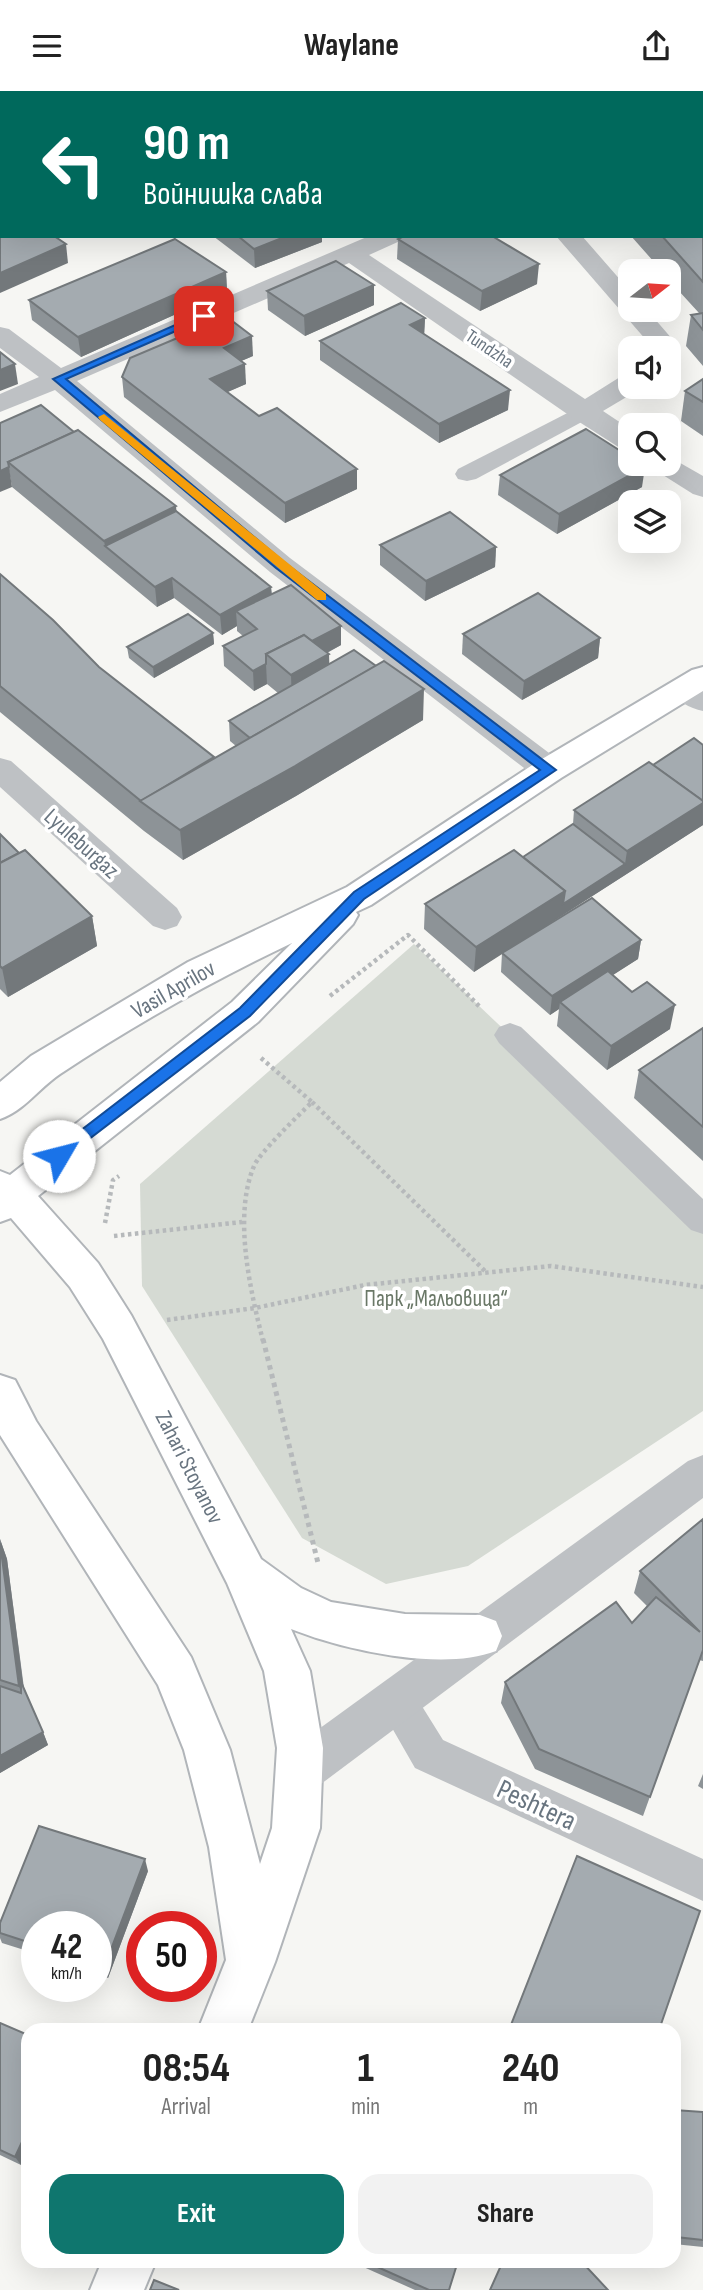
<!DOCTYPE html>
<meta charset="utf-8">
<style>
:root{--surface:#fff;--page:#f2f2f2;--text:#222;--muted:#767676;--accent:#0f766e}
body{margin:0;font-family:"Sofia Sans Condensed",sans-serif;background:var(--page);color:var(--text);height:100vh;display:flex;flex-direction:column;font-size:26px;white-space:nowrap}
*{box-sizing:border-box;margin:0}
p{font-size:23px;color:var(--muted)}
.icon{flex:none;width:38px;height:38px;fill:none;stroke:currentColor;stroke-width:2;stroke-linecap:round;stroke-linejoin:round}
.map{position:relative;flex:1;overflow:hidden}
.sheet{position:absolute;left:21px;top:1932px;width:660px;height:245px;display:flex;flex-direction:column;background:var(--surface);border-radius:21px;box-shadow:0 7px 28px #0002}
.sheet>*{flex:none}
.hud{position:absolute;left:0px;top:0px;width:704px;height:147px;box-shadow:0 7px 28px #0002;background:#00695c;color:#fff;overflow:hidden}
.needle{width:46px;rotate:73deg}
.controls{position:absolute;left:618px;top:168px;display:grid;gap:14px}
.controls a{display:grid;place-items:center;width:63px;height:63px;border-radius:14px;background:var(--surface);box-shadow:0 7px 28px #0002;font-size:35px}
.speed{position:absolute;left:21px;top:1820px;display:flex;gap:14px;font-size:35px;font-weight:700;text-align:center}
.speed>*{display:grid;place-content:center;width:91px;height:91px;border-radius:50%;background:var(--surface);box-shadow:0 7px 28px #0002;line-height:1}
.speed small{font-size:18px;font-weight:400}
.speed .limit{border:10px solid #d22;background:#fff;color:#111}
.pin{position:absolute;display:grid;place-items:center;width:60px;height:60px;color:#fff;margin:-30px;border-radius:14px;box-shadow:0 4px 10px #0006}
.me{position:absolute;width:77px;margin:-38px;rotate:53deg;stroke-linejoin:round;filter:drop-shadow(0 0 5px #0008)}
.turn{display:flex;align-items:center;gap:24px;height:147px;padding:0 28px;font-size:32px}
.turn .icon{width:91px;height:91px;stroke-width:2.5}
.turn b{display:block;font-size:49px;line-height:60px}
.eta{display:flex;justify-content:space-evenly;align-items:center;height:119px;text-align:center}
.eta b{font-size:42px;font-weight:700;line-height:49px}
.action{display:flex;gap:14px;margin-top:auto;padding:14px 28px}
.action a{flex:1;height:80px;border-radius:21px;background:var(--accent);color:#fff;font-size:28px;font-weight:700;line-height:80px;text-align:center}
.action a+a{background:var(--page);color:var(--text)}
header{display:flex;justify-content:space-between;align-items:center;height:91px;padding:0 28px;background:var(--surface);font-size:32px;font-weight:700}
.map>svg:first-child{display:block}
.green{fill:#d5dad3}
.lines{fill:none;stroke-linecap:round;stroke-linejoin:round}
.secondary-casing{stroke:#b1b5b9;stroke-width:4}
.path-far1{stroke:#b6b9bb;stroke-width:4.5;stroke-dasharray:3.5 3.5;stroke-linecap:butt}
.path{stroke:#b6b9bb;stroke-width:5;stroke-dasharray:4.5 4.5;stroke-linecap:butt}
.lane{fill:#bec1c4;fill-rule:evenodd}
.street{fill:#bec1c4;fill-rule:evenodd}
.secondary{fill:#fff;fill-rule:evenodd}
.wall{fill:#8d9397}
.shaded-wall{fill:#73787b}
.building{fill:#a4abb0;stroke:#73787b;stroke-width:2}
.route{fill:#1a73e8;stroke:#114b97;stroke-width:2}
.slow{fill:#f59e0b}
.labels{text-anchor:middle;stroke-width:7;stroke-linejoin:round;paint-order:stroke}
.far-street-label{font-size:19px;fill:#697580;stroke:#fff}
.street-label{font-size:23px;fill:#697580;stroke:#fff}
.park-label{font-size:23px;fill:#6a7867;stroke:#fff}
.near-street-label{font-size:28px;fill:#697580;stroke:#fff}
</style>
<header><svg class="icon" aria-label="menu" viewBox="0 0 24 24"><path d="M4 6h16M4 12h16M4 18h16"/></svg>Waylane<svg class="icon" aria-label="share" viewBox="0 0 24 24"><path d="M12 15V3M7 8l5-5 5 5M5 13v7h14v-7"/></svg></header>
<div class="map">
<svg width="703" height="2199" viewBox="0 0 703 2199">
<rect width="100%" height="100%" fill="#f6f6f3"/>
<polygon class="green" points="414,853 703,1128 703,1320 468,1475 386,1493 302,1447 142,1195 140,1093"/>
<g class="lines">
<defs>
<g id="secondary">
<polygon points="651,0 674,0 675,2 652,2"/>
<rect x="702" y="35" width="1" height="15"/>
<path d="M703,576V600L561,687L371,814L356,821L358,824L353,833L258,931L38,1105L98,1172L131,1224L261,1468L301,1497L331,1511L405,1523L480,1524L496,1530L502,1545L496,1560C442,1581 344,1559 291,1538L310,1580L323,1657L320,1737L275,1871L248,1939H198L226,1869L209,1756L184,1659L158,1594L0,1344V1284L15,1289L36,1330L191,1566L230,1659L260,1773L272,1737L277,1657L264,1580L227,1492L103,1248L70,1196L11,1127L0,1131V1080L10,1084L232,911L292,852C212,890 134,934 60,983C39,997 24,1020 0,1028V991L31,965L188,871L347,796L537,671L692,579Z"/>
<polygon points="102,2170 156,2170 144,2199 90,2199"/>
</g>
</defs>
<use href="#secondary" class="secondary-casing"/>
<g class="path-far1">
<polyline points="330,905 408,844 480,916"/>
<path d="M261,967L312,1011C300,1023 259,1062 254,1075C233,1125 250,1198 263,1250"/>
<polyline points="312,1011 487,1182"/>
<polyline points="105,1132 113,1089 119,1085"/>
<polyline points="114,1145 242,1131"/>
<polyline points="167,1229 255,1217 365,1194 551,1175 703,1196"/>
</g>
<polyline class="path" points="263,1248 318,1472"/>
<g class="lane">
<polygon points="583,314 591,316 595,321 591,326 476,388 467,390 458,388 455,383 458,378"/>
<polygon points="510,932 521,936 703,1108 703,1143 691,1139 499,952 494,944 499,936"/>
<polygon points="396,1590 410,1596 443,1649 703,1768 703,1810 415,1677 376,1609 382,1596"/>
</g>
<g class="street">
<polygon points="427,0 450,0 451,2 428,2"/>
<rect x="0" y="9" width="2" height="14"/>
<polygon points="369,145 403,145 400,150 369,164 585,308 620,286 630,284 630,296 641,296 640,298 603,320 630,338 630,359 620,357 573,327 349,172 77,290 290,467 561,671 565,679 561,687 549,690 537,687 270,481 55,299 0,321 0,303 39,286 0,257 0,236 9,238 61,277"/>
<polygon points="556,145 582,145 630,200 630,219 647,219 680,257 676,263 668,265 668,257 653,257"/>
<polygon points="668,365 703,385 703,406 693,403 655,379 651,373 668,373"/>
<path d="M685,588L703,595V620C689,617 677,610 669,598L674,591Z"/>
<polygon points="0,667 11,670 177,817 182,826 177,835 165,839 153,835 0,696"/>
<polygon points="703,1364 703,1407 317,1696 300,1703 283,1696 277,1680 283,1664 688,1370"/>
</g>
<use href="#secondary" class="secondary"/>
</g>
<g class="wall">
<polygon points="47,0 130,0 128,2 48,2"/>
<polygon points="503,0 607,0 609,2 504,2"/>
<polygon points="0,17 2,18 2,76 0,75"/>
<polygon points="703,103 703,275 686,255 691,224 699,222 668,188 668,180 662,180 631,145 702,145"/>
<polygon points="213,145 322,145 322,151 255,177"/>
<polygon points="398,148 537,193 480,220 397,168"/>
<polygon points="226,181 227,200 81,266 32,229 29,209"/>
<polygon points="374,194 374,214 305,245 268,219 267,200"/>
<polygon points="425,227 424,243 508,319 439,352 320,269 320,250"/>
<polygon points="253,265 241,270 246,293 227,301 259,325 357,378 357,398 285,432 124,306 122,286"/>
<polygon points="703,288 703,345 681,330 685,300"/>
<polygon points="0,332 176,420 271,496 272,503 341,554 327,562 329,573 423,629 296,705 183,769 144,740 0,621 0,483 99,576 214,666 214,668 236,655 230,650 229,630 278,602 267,593 254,600 224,575 223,555 243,545 237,540 237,535 222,544 174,507 157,516 12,396"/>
<polygon points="500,384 642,396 557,443 498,404"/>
<polygon points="380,454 496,456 495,476 425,510 380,474"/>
<polygon points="213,542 214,553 154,587 129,567 127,556"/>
<polygon points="463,543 600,547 598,567 522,609 462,563"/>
<polygon points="703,654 703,734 508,859 641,849 638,868 612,884 670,938 607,979 557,935 559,918 550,924 501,881 502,862 474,881 424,838 425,813 523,766 573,733 574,719 653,674"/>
<polygon points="0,743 19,762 92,825 97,855 8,906 0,898"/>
<polygon points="703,937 703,1070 634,1007 639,979"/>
<polygon points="703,1428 703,1570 699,1569 643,1725 535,1678 501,1612 505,1591 632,1532 647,1515 634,1502 640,1480"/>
<polygon points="0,1448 7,1468 24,1597 43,1641 48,1654 0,1682"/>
<polygon points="703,1683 703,1698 698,1695"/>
<polygon points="148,1780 108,1887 96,1883 96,1836 37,1836 37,1863 2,1852 0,1847 0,1832"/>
<polygon points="0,1932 21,2074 0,2064"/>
<polygon points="674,2019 703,2021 703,2156 674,2153"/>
<polygon points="350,2170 458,2170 449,2199 415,2199"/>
</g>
<g class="shaded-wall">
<polygon points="107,0 130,0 128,2 105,2"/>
<polygon points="287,145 322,145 322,151 255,177 254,158"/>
<polygon points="66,153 68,172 0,202 0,182"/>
<polygon points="539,173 537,193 480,220 482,200"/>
<polygon points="226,181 227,200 81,266 78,246"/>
<polygon points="374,194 374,214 305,245 304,225"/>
<polygon points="425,227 424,247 410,234"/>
<polygon points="252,245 253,265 225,277 224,257"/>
<polygon points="15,273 18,293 0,300 0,279"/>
<polygon points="245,273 246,293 212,308 210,288"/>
<polygon points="510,299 508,319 439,352 439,333"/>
<polygon points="9,376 12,396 0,401 0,380"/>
<polygon points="645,376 642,396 557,443 559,423"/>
<polygon points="357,378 357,398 285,432 285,412"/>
<polygon points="176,415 178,440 105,455 104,450"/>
<polygon points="496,456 495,476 425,510 426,490"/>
<polygon points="172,487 174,507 157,516 155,496"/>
<polygon points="271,496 272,516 236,520 237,535 222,544 220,524"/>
<polygon points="341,535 341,554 289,582 274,569"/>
<polygon points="213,542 214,553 154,587 153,576"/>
<polygon points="600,547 598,567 522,609 524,590"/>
<polygon points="329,563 330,593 292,614 291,584"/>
<polygon points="266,573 267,593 254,600 253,580"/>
<polygon points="424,598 423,629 296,705 183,769 180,739"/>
<polygon points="703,712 703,734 474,881 476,856 565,800 625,773 627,760"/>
<polygon points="92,825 97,855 8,906 2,877"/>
<polygon points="641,849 638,868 565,915 560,911 559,918 550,924 552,905"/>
<polygon points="675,914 670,938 607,979 611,955"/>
<polygon points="0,1448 7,1468 26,1616 19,1595"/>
<polygon points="43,1641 48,1654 0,1682 0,1665"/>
<polygon points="145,1768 148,1780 108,1887 104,1877"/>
<polygon points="28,2038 28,2059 21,2074 15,2066"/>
</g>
<g class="building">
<polygon points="140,0 183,0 181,2 138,2"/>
<polygon points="190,0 230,0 236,2 188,2"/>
<polygon points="531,0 607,0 609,2 532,2"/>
<polygon points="0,17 2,18 2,58 0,57"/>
<polygon points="0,110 2,111 2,145 54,145 66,153 0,182"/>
<polygon points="702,120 703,121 703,191 662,145 702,145"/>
<polygon points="238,145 287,145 254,158"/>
<polygon points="404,145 492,145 539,173 482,200 398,148"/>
<polygon points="175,148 226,181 78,246 29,209"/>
<polygon points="336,170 374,194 304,225 267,200"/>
<polygon points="401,212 425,227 410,234 510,299 439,333 320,250"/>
<polygon points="703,222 703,239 691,224"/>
<polygon points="227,226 252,245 224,257 245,273 210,288 259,325 277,317 357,378 285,412 122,286 130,267"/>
<polygon points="0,261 15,273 0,279"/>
<polygon points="703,288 703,311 685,300"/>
<polygon points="41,314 74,341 8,371 9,376 0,380 0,332"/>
<polygon points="586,338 630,366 630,373 640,373 645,376 559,423 500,384"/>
<polygon points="78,339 176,415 104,450 8,371"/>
<polygon points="176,420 271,496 220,524 172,487 155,496 105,455"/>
<polygon points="450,421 496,456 426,490 380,454"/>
<polygon points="0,483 53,529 99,576 214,666 141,710 0,595"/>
<polygon points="291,494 341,535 312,550 304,544 266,563 266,573 253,580 223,555 257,538 236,520"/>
<polygon points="538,502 600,547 524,590 463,543"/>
<polygon points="188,523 213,542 153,576 127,556"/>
<polygon points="304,544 329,563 291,584 266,563"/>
<polygon points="354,559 376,575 250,647 229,630"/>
<polygon points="384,570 424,598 295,675 180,739 140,710"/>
<polygon points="694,647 703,654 703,710 653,674"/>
<polygon points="649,671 703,710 703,712 627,760 574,719"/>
<polygon points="573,733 625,773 563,813 565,800 523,766"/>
<polygon points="0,743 19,762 0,772"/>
<polygon points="25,759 92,825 2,877 0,875 0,772"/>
<polygon points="514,759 565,800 476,856 425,813"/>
<polygon points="592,807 641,849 552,905 502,862"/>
<polygon points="608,880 632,901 647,891 675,914 611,955 560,911"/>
<polygon points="703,937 703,1036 639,979"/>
<polygon points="703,1428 703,1559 650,1706 539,1658 505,1591 616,1511 632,1532 656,1506 700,1541 640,1480"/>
<polygon points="0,1452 19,1595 0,1589"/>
<polygon points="21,1591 43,1641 0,1665 0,1595 21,1602"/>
<polygon points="39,1735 145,1768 104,1877 96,1874 96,1836 37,1836 37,1854 0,1842 0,1832"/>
<polygon points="577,1765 700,1820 659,1939 509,1939"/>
<polygon points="0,1932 28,1944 28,2038 15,2066 0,2059"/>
<polygon points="674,2019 703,2021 703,2149 676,2146"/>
<polygon points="364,2170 458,2170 449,2199 429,2199"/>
<polygon points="503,2170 581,2170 608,2199 490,2199"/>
<polygon points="154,2189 179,2199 150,2199"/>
</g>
<polygon class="route" points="200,223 210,225 66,288 284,471 556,679 364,808 250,925 59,1071 54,1069 51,1065 54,1060 240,917 354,801 540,679 276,477 53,288"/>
<polygon class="slow" points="104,323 326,503 326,509 317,509 100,329 98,326"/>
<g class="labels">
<g class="far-street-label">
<text transform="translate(490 257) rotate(34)" y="7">Tundzha</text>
</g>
<g class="street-label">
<text transform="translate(82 752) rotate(42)" y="8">Lyuleburgaz</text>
<text transform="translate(173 898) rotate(-30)" y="8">Vasil Aprilov</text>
<text transform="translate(190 1376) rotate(63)" y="8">Zahari Stoyanov</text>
</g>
<g class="park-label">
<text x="436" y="1215">Парк „Мальовица“</text>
</g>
<g class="near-street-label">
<text transform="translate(537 1713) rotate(25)" y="10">Peshtera</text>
</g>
</g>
</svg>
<div class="controls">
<a><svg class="needle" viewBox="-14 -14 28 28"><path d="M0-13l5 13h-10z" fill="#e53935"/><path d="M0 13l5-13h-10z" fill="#767676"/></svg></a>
<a><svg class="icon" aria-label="sound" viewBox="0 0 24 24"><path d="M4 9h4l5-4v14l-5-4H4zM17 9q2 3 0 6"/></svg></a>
<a><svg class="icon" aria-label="search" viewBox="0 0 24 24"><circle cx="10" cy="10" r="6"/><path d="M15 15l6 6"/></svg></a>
<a><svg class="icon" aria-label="layers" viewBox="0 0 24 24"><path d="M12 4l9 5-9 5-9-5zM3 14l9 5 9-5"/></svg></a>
</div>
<div class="speed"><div>42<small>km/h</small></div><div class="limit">50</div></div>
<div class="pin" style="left:204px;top:225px;background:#d93025"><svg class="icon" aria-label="arrive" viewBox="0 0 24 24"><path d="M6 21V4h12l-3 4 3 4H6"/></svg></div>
<svg class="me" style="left:59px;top:1065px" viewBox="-20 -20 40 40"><circle r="19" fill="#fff"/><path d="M0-13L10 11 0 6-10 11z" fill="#1a73e8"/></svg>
<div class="hud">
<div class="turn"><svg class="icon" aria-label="left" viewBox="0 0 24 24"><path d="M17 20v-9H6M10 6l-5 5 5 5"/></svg><div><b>90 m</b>Войнишка слава</div></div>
</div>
<section class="sheet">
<div class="eta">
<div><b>08:54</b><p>Arrival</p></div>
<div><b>1</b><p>min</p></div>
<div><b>240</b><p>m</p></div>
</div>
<div class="action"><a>Exit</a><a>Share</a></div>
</section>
</div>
